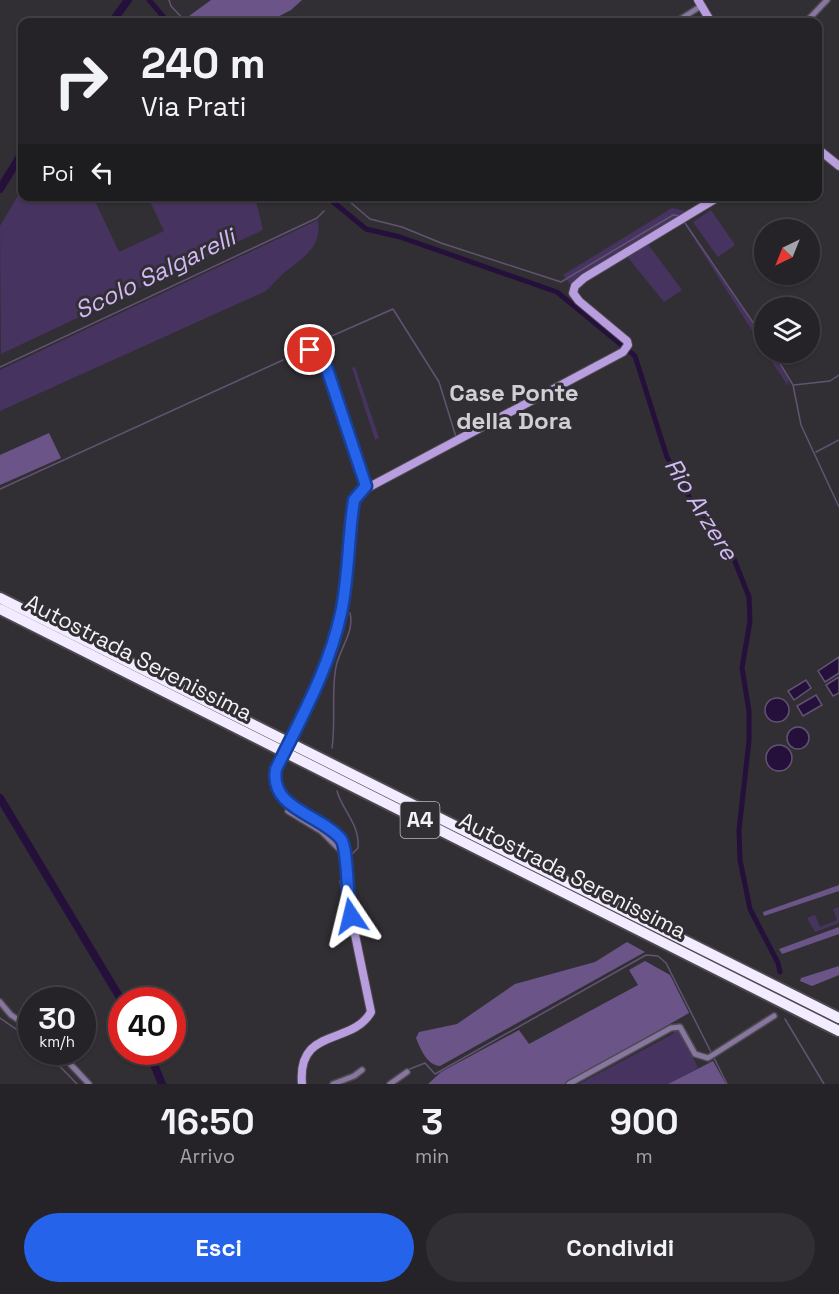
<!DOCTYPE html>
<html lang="it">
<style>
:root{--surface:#252327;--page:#312f33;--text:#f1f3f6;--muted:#a3a4a7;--line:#424044;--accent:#2563eb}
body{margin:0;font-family:"Space Grotesk",sans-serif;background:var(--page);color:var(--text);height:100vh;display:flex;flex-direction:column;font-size:22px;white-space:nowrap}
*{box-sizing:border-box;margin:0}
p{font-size:20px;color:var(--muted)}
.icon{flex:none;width:33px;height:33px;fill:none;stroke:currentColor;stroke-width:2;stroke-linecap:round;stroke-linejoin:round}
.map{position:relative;height:1084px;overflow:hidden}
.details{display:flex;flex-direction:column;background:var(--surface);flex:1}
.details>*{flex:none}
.top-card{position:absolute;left:18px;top:18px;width:804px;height:183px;border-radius:12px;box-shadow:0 2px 4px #0004,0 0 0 2px var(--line);background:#252327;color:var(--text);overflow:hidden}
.needle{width:39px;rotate:223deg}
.fabs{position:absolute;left:754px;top:219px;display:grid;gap:12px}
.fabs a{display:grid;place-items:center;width:66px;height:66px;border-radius:50%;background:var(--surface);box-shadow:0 2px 4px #0004,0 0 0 2px var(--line);font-size:30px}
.speed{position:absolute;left:18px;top:987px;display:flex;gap:12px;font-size:30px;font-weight:700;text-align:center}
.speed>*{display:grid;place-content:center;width:78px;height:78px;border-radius:50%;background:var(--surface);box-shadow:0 2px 4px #0004,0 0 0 2px var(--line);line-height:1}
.speed small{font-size:15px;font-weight:400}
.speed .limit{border:9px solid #d22;background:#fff;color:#111}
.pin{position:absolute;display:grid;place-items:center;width:51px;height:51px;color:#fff;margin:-26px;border:3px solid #fff;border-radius:50%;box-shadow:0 2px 6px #0007}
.me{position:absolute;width:66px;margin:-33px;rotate:350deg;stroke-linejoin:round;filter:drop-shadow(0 0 4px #0008)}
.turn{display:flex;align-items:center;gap:21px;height:126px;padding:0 24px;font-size:27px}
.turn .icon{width:78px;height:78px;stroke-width:2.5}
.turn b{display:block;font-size:42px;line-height:51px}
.then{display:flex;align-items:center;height:57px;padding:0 24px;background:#0003;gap:12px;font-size:22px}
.eta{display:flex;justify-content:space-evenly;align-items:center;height:102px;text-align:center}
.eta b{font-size:36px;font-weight:700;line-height:42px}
.button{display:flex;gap:12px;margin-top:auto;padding:12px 24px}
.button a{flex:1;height:69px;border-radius:36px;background:var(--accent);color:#fff;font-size:24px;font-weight:700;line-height:69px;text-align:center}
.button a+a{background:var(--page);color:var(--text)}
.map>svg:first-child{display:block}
.green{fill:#473360}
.forest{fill:#6b5588}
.water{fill:#250f3b;stroke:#635373;stroke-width:1.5}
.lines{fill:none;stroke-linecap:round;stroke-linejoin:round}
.stream{stroke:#635373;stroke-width:1.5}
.canal{stroke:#250f3b;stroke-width:5}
.river{stroke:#250f3b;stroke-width:8}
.street-casing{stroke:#4c4a4f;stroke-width:8}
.secondary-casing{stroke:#4c4a4f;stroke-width:10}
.highway-casing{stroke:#4c4a4f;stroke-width:14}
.street{stroke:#87769f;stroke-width:5}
.secondary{stroke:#b99edf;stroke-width:8}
.highway{stroke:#f3ebff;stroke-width:10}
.secondary-bridge-casing{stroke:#4c4a4f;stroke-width:10;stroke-linecap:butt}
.secondary-bridge{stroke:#b99edf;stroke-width:8}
.route-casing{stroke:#184099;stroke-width:15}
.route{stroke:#2563eb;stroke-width:10}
.labels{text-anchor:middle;stroke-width:6;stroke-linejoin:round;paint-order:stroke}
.shield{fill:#312f34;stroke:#b9b8bb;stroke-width:1.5}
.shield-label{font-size:21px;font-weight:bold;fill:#f3f2f5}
.street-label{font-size:22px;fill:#f3f2f5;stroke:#312f34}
.water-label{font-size:24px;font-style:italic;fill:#d3b9f7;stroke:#312f34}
.neighbourhood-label{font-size:24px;font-weight:bold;fill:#d1cfd5;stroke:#312f34}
</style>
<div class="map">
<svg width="839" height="1084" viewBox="0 0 839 1084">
<rect width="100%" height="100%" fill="#312f34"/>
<g class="green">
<polygon points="22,189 22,196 104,197 95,201 119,252 164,231 148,197 255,197 263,230 1,354 0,226"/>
<polygon points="712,197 570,284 563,275 672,208 685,211"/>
<polygon points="711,210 735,245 718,257 693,222"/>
<path d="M318,220C322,246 305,257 286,271C279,277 273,284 266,291L0,411V370Z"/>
<polygon points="684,223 761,335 765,342 765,351"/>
<polygon points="647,243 682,290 664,302 626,255"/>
<polygon points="766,353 772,353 788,379 788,386"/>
<polygon points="355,367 379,438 375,440 352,368"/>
<polygon points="839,907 839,923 815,932 807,918 815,915 820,927 837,920 833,909"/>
<polygon points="674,1030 682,1033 698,1068 668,1084 579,1084 673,1034"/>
</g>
<g class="forest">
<polygon points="211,0 302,0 291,10 268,22 191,22 185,19"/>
<polygon points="49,433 61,458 0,485 0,455"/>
<polygon points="839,885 839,891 764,916 763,912"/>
<polygon points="839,927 839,934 782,954 779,949"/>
<path d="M627,942L645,952L440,1066C427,1065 421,1050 416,1038L419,1032L457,1024L515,984L595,962Z"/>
<polygon points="645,961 670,975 689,1013 565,1084 428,1084 441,1072 519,1030 529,1044 638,985 629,970"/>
<polygon points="839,966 839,975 812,986 800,981 801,978"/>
<polygon points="713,1061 726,1084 668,1084"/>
</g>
<g class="water">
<polygon points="839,657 839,673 825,682 818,671"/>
<polygon points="839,677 839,693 833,696 826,685"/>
<polygon points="806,680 811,688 794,700 788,691"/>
<polygon points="816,695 822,705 803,716 797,706"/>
<circle cx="777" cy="710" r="12"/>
<circle cx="798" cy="738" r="11"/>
<circle cx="779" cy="758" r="13"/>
</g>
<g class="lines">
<g class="stream">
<polyline points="169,0 171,6 186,22"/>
<polyline points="343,196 370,219 402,227 441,243 561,282 673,215 681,216"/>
<polyline points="339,197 340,196"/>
<polyline points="685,223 765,340"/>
<polyline points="309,346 393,309 439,382 456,437"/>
<polyline points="773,352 793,385 801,425 839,507"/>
<polyline points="0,367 317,218 324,211"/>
<polyline points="794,385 830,381 839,375"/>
<polyline points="816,452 839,440"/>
<polyline points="0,489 283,360"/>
<polyline points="355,523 357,503"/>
<polyline points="348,607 349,587"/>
<path d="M332,748C336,721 331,692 336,667C339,650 355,631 350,613"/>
<path d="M337,791C343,812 360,824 358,848L352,854"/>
<polyline points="342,875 340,882 344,899"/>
<polyline points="0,1018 32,1040"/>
<polyline points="785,1019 824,1084"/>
<polyline points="46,1052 77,1084"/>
<polyline points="714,1058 727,1084"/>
<polyline points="410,1069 425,1063 435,1074 646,955 658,956 666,963 712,1054"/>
</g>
<g class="canal">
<polyline points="149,0 168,22"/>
<polyline points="326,196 366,229 400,237 557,292 635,356 667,457 692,502 732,554 749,597 750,621 742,668 749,711 749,741 739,830 740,860 750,909 778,963 780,972"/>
</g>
<g class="river">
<polyline points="112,22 128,0"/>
<polyline points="0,189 22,153"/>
<polyline points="0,798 122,1001"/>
<polyline points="149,1052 162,1084"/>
</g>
<defs>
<g id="street">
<polyline points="676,22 701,6"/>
<polyline points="806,22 827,0"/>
<polyline points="310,350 326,366 366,486"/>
<polyline points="288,811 321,831 346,856"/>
<polyline points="0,1002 11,1015 32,1029"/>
<polyline points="59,1052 89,1084"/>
<polyline points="333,1084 354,1076 362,1070"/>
<polyline points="390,1084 407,1072"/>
<polyline points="569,1084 671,1028 680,1027 695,1054 708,1058 774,1016"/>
</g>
<g id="secondary">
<polyline points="698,0 711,22"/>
<polyline points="818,149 839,166"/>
<path d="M295,730C314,693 332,655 341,614C349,578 350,539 353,503L358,493L623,352L628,345L627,341L579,301L573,293L575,286L584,278L720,196"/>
<path d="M276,769L274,781L277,792L335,833L343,841L347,857L345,871L347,896L371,1012C352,1046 297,1026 302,1084"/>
</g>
<g id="highway">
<polyline points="0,598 839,1018"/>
<polyline points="0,609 839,1031"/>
</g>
</defs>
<use href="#street" class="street-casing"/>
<use href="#secondary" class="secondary-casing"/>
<use href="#highway" class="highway-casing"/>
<use href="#street" class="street"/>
<use href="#secondary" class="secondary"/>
<use href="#highway" class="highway"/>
<defs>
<polyline id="secondary-bridge" points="276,769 295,730"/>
</defs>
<use href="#secondary-bridge" class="secondary-bridge-casing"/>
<use href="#secondary-bridge" class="secondary-bridge"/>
</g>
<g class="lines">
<defs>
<path id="route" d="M310,350L326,366L366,486L354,500C348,537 349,576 341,613C329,669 301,718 276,769C269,809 320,814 341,839C348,848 347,899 351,916"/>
</defs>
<use href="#route" class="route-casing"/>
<use href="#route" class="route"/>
</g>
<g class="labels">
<rect class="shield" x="400.5" y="802" width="39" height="36" rx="4.5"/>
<g class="shield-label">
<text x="420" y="827">A4</text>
</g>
<g class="street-label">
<text transform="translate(139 657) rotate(27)" y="8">Autostrada Serenissima</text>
<text transform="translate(573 875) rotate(27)" y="8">Autostrada Serenissima</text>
</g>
<g class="water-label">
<text transform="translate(155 274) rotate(-26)" y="8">Scolo Salgarelli</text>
<text transform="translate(701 509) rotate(58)" y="8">Rio Arzere</text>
</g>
<g class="neighbourhood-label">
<text x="514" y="401">Case Ponte<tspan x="514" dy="28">della Dora</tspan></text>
</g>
</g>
</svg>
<div class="fabs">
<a><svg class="needle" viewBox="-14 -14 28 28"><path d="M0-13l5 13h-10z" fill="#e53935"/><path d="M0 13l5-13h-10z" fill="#a3a4a7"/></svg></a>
<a><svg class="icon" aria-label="layers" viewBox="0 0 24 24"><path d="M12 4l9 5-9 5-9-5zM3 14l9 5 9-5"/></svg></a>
</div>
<div class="speed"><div>30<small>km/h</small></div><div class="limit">40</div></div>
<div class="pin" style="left:310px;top:350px;background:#d93025"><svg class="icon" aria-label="arrive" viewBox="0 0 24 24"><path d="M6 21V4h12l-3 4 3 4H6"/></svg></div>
<svg class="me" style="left:351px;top:916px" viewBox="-20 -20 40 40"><path d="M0-17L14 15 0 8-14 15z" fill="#2563eb" stroke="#fff" stroke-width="4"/></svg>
<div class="top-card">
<div class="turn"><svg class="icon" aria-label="right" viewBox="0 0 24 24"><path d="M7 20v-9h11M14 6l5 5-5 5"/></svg><div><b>240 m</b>Via Prati</div></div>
<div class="then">Poi<svg class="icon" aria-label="left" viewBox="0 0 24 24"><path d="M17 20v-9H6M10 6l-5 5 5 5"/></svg></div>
</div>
</div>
<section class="details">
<div class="eta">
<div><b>16:50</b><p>Arrivo</p></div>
<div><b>3</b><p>min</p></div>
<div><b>900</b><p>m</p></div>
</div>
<div class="button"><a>Esci</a><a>Condividi</a></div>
</section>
